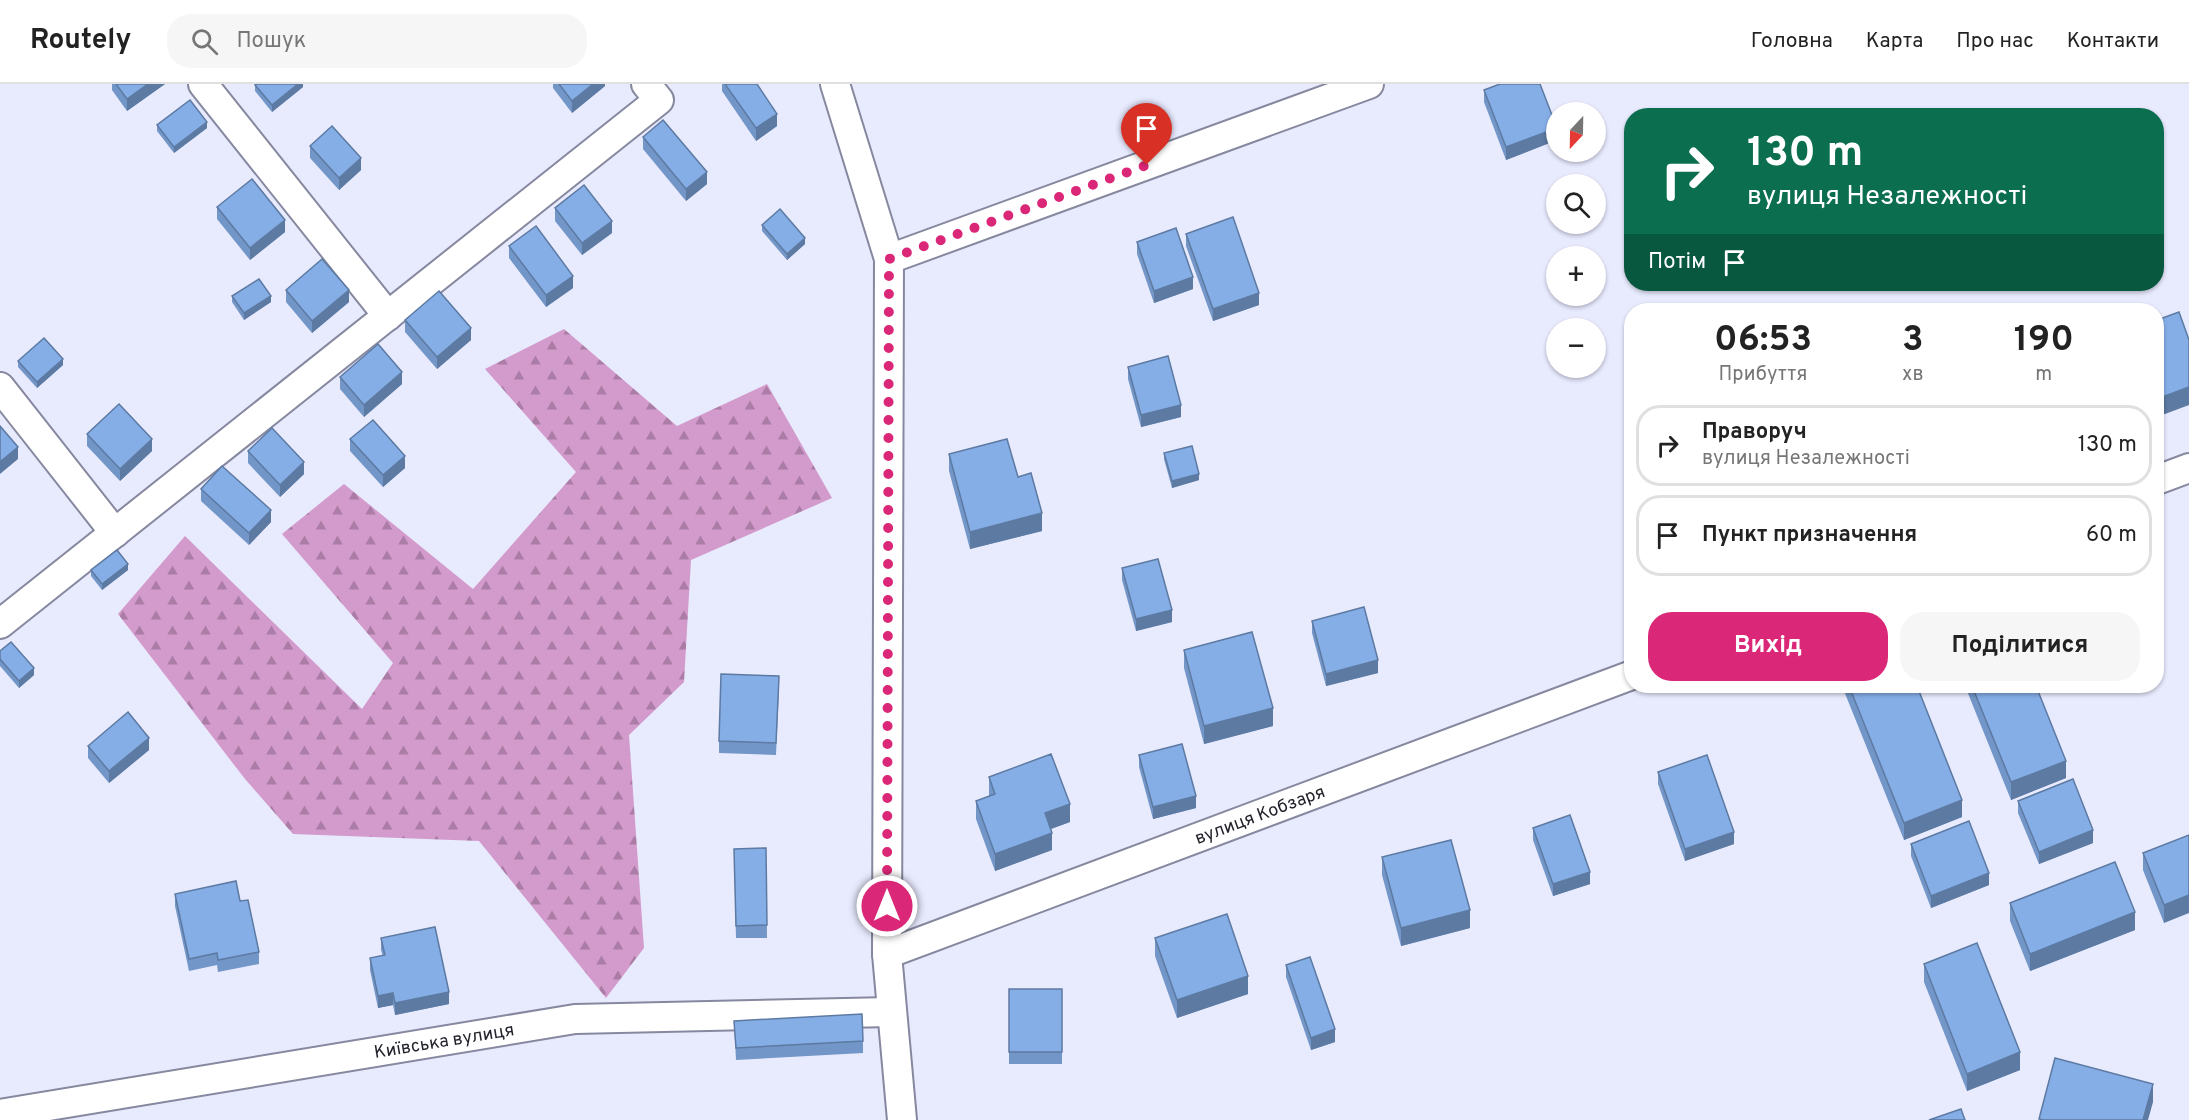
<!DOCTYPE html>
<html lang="uk">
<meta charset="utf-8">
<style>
:root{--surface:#fff;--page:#f6f6f6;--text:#222;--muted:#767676;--line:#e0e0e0;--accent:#db2777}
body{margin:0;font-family:Overpass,sans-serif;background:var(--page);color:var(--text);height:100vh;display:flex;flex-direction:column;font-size:22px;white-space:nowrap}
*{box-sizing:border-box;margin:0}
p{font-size:20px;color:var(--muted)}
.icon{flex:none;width:33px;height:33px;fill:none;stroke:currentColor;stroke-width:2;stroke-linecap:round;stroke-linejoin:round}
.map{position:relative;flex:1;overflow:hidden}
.sheet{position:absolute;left:1624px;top:219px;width:540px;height:390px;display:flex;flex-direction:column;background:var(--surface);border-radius:24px;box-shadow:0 2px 4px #0004}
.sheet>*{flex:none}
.banner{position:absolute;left:1624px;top:24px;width:540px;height:183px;border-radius:24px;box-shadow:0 2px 4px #0004;background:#0b6e4f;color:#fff;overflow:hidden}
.needle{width:39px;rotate:202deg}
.fabs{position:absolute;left:1546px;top:18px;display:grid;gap:12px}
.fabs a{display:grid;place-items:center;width:60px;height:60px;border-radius:50%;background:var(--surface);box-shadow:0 2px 4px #0004;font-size:30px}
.pin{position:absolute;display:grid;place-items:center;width:51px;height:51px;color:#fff;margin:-62px -26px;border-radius:50% 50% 50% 0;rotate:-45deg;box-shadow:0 0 6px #0007}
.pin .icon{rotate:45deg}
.me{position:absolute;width:66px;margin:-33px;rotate:0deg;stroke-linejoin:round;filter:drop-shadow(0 0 4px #0008)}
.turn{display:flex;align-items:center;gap:21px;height:126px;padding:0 24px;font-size:27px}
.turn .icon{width:78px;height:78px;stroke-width:2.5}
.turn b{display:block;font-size:42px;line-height:51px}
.then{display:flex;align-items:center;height:57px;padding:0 24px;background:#0003;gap:12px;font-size:22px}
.eta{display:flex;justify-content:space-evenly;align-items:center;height:102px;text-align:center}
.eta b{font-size:36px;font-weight:700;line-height:42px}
.action{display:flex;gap:12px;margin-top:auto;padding:12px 24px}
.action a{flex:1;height:69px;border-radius:24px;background:var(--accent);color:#fff;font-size:24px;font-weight:700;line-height:69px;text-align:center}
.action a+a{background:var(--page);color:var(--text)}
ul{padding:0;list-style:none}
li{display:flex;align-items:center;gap:18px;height:81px;margin:0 12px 9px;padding:0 12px;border:3px solid var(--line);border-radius:24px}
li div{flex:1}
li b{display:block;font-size:22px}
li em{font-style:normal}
header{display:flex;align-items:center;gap:36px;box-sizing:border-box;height:84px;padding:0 30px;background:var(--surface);border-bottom:2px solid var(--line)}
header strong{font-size:28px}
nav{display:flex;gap:33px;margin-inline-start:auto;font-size:21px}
.search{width:420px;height:54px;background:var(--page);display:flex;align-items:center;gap:15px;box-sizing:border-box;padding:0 21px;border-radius:24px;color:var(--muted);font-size:22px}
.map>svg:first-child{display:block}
.forest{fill:url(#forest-firs)}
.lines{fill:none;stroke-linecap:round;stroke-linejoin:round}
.street-casing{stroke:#86889f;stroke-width:32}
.street{stroke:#fff;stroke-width:28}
.wall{fill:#7296c7}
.shaded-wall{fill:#5d7aa2}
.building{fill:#85aee7;stroke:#5d7aa2;stroke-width:1.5}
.route{stroke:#db2777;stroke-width:10;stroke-dasharray:0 18}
.labels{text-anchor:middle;stroke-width:4.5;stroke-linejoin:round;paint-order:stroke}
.street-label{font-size:18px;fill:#22232c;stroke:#e8eafe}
</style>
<header>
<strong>Routely</strong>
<div class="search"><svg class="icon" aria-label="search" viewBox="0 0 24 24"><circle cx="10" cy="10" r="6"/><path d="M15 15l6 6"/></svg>Пошук</div>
<nav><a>Головна</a><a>Карта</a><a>Про нас</a><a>Контакти</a></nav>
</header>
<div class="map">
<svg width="2189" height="1036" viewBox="0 0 2189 1036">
<defs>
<pattern id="forest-firs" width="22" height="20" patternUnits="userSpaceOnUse" patternTransform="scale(1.5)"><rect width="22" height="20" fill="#d39acc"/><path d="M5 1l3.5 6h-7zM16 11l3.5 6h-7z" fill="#ab7da6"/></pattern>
</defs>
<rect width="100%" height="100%" fill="#e8eafe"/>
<polygon class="forest" points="564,245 677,342 767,300 832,414 691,476 684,598 629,651 644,864 606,914 479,757 293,750 245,695 118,530 185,452 362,625 393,579 282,450 344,400 473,505 576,388 485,285"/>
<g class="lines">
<defs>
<g id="street">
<polyline points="203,0 388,232"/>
<polyline points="835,0 889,175 887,870 902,1036"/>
<polyline points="889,175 1369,0"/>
<polyline points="0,303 115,449"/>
<polyline points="2157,396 2189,384"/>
<polyline points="0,540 659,16 646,0"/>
<path id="s1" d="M887,870L1632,591"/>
<path id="s2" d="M0,1030L575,935L891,928"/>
</g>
</defs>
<use href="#street" class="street-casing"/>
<use href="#street" class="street"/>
</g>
<g class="wall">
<polygon points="112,0 165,0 127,27 112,6"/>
<polygon points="303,0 303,3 272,28 255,7 255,1"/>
<polygon points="553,0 605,0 605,2 572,29 553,4"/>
<polygon points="722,0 757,0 777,42 756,57 722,7"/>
<polygon points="1484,6 1557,56 1506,76 1484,18"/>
<polygon points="157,41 207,44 174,69 157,47"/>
<polygon points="643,53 707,100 686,117 643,65"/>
<polygon points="310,62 361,86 339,106 310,74"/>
<polygon points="217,123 285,148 250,176 217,135"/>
<polygon points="555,124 612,149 582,171 555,137"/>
<polygon points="762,141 805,160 787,176 762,147"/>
<polygon points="1186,150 1259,221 1213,237 1186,162"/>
<polygon points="1137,158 1193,205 1154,219 1137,170"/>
<polygon points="509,162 573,204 546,223 509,174"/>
<polygon points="286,206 349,218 312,249 286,218"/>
<polygon points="232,212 271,218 244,236 232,218"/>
<polygon points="405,236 471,256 437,285 405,248"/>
<polygon points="18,277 63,281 37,304 18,283"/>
<polygon points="1128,283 1181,333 1141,343 1128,295"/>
<polygon points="340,293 402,300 364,333 340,305"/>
<polygon points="87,350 152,367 120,397 87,362"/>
<polygon points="350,355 405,384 383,403 350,367"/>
<polygon points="248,367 304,390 280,413 248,379"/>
<polygon points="1164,369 1199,396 1172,404 1164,375"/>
<polygon points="949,370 1018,393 1042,447 970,465 949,387"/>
<polygon points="201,405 271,438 249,461 201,417"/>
<polygon points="1122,484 1172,538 1136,547 1122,496"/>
<polygon points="91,486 128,486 102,506 91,492"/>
<polygon points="1312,537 1378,589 1326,602 1312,549"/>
<polygon points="1184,566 1273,642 1204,660 1184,584"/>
<polygon points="0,567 34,591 19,604 0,582"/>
<polygon points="1842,602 1917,602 1962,733 1904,756"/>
<polygon points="1965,602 2036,602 2066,694 2011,716"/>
<polygon points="779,604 776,671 719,669 719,657"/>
<polygon points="88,662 149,666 109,699 88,674"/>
<polygon points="1139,671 1196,724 1153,735 1139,683"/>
<polygon points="1658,688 1734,760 1685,777 1658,700"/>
<polygon points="989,693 1070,738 1051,745 1052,766 995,787 976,735 976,717 989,712"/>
<polygon points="2018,717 2093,759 2039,780 2018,729"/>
<polygon points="1533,744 1590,800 1553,812 1533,756"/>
<polygon points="2189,751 2164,839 2143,786 2143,769"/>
<polygon points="1911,760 1989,801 1931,824 1911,772"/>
<polygon points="766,764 767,854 736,854 734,765"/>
<polygon points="1382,773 1470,844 1401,862 1382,791"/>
<polygon points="175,810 240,817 259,868 259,880 218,888 217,881 189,887 175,822"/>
<polygon points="2010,819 2135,846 2030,887 2010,837"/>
<polygon points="381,854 449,920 395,931 393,921 378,924 370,886 370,874 383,872 381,866"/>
<polygon points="1155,854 1248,910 1177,934 1155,872"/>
<polygon points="1924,880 2020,986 1967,1007 1924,898"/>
<polygon points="1286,881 1335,958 1311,966 1286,893"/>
<rect x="1009" y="905" width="53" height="75"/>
<polygon points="734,937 863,957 863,969 736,976"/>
</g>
<g class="shaded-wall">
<polygon points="148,0 165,0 127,27 127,15"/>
<polygon points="298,0 303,0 303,3 272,28 272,21"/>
<polygon points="593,0 605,0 605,2 572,29 572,17"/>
<polygon points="777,30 777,42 756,57 756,44"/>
<polygon points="207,38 207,44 174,69 174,63"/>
<polygon points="1557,44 1557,56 1506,76 1506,63"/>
<polygon points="361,74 361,86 339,106 339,94"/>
<polygon points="707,88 707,100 686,117 686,105"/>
<polygon points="285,136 285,148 250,176 250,164"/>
<polygon points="612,137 612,149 582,171 582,159"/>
<polygon points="805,154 805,160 787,176 787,170"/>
<polygon points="573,192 573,204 546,223 546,211"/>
<polygon points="1193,193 1193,205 1154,219 1154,207"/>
<polygon points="349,206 349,218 312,249 312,237"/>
<polygon points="1259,209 1259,221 1213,237 1213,225"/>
<polygon points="271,212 271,218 244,236 244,229"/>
<polygon points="471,244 471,256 437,285 437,273"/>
<polygon points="63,275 63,281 37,304 37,298"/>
<polygon points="402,288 402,300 364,333 364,321"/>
<polygon points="2189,303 2189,321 2157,333 2157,315"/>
<polygon points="1181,321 1181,333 1141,343 1141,331"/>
<polygon points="152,355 152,367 120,397 120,385"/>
<polygon points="18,363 18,375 0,390 0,378"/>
<polygon points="405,372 405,384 383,403 383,391"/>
<polygon points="304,378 304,390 280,413 280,401"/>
<polygon points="1199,390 1199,396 1172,404 1172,397"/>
<polygon points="271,426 271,438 249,461 249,449"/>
<polygon points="1042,429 1042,447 970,465 970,448"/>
<polygon points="128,480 128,486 102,506 102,500"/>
<polygon points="1172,526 1172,538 1136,547 1136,535"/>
<polygon points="1378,576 1378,589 1326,602 1326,590"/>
<polygon points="34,584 34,591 19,604 19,597"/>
<polygon points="1273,624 1273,642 1204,660 1204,642"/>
<polygon points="149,654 149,666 109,699 109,687"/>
<polygon points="2066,677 2066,694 2011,716 2011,698"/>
<polygon points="1196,712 1196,724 1153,735 1153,723"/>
<polygon points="1962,716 1962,733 1904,756 1904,739"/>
<polygon points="1070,720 1070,738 1045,747 1045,729"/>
<polygon points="2093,746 2093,759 2039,780 2039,768"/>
<polygon points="1734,748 1734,760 1685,777 1685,765"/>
<polygon points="1052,749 1052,766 995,787 995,770"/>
<polygon points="1590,788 1590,800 1553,812 1553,800"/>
<polygon points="1989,789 1989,801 1931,824 1931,812"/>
<polygon points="2189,811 2189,829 2164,839 2164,821"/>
<polygon points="1470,826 1470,844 1401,862 1401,844"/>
<polygon points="2135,828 2135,846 2030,887 2030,870"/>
<polygon points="1248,892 1248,910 1177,934 1177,916"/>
<polygon points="449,908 449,920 395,931 395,919"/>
<polygon points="393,909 393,921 378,924 378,912"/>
<polygon points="1335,945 1335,958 1311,966 1311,954"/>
<polygon points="2020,968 2020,986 1967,1007 1967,990"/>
<polygon points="2153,1000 2153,1018 2148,1036 2143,1036"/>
</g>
<g class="building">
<polygon points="116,0 148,0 127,15"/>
<polygon points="257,0 298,0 272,21 255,1"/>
<polygon points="559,0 593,0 572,17"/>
<polygon points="725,0 757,0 777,30 756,44"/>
<polygon points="1500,0 1540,0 1557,44 1506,63 1484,6"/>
<polygon points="190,16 207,38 174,63 157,41"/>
<polygon points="663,36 707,88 686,105 643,53"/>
<polygon points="332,42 361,74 339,94 310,62"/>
<polygon points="252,95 285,136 250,164 217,123"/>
<polygon points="584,101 612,137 582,159 555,124"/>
<polygon points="780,125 805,154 787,170 762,141"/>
<polygon points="1233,133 1259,209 1213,225 1186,150"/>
<polygon points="536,142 573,192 546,211 509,162"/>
<polygon points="1176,144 1193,193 1154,207 1137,158"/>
<polygon points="322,175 349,206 312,237 286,206"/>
<polygon points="259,195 271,212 244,229 232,212"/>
<polygon points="439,207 471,244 437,273 405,236"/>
<polygon points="2179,228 2189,256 2189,303 2157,315 2157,236"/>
<polygon points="44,254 63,275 37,298 18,277"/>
<polygon points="378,260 402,288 364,321 340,293"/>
<polygon points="1168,272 1181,321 1141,331 1128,283"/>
<polygon points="119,320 152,355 120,385 87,350"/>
<polygon points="373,336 405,372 383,391 350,355"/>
<polygon points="0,342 18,363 0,378"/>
<polygon points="272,344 304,378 280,401 248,367"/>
<polygon points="1007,355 1018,393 1031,389 1042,429 970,448 949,370"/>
<polygon points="1192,362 1199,390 1172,397 1164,369"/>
<polygon points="222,382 271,426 249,449 201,405"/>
<polygon points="117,466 128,480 102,500 91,486"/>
<polygon points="1158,475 1172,526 1136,535 1122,484"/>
<polygon points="1364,523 1378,576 1326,590 1312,537"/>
<polygon points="1252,548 1273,624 1204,642 1184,566"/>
<polygon points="11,558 34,584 19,597 0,575 0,567"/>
<polygon points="721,590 779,592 776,659 719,657"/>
<polygon points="1849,602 1917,602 1962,716 1904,739"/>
<polygon points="1972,602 2036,602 2066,677 2011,698"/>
<polygon points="128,628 149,654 109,687 88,662"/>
<polygon points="1182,660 1196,712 1153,723 1139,671"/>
<polygon points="1051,670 1070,720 1045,729 1052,749 995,770 976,717 995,710 989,693"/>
<polygon points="1707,671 1734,748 1685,765 1658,688"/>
<polygon points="2073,695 2093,746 2039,768 2018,717"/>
<polygon points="1570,731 1590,788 1553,800 1533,744"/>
<polygon points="1969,737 1989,789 1931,812 1911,760"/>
<polygon points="2189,751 2189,811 2164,821 2143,769"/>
<polygon points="1451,756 1470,826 1401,844 1382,773"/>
<polygon points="766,764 767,841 736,842 734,765"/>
<polygon points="2115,778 2135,828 2030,870 2010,819"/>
<polygon points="236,797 240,817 248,816 259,868 218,876 217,869 189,875 175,810"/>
<polygon points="1227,830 1248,892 1177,916 1155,854"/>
<polygon points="435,843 449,908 395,919 393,909 378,912 370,874 385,871 381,854"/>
<polygon points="1977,859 2020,968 1967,990 1924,880"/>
<polygon points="1310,873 1335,945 1311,954 1286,881"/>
<rect x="1009" y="905" width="53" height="63"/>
<polygon points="862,930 863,957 736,964 734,937"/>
<polygon points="2055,974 2153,1000 2143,1036 2043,1036 2039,1035"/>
<polygon points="1961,1025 1965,1036 1929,1036"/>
</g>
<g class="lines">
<polyline class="route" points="887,822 889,175 1147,81"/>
</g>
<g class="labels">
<g class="street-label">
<text dy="6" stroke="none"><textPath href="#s1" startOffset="398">вулиця Кобзаря</textPath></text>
<text dy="6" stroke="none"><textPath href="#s2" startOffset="450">Київська вулиця</textPath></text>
</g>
</g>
</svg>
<div class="fabs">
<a><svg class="needle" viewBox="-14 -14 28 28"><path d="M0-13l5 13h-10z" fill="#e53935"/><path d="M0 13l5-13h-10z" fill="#767676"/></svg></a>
<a><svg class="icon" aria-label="search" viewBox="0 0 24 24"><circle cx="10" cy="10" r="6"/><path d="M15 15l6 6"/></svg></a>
<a>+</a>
<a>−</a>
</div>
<div class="pin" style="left:1147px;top:81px;background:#d93025"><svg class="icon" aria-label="arrive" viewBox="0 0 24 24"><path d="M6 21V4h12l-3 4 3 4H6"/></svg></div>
<svg class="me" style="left:887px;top:822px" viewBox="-20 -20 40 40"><circle r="17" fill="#db2777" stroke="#fff" stroke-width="3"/><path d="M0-11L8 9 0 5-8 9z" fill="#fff"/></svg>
<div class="banner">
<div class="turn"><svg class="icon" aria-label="right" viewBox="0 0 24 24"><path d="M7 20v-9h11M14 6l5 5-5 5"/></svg><div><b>130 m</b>вулиця Незалежності</div></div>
<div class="then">Потім<svg class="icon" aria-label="arrive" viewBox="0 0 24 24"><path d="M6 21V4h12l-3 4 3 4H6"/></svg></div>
</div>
<section class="sheet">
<div class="eta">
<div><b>06:53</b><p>Прибуття</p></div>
<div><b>3</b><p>хв</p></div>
<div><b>190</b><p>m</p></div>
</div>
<ul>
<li><svg class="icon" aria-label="right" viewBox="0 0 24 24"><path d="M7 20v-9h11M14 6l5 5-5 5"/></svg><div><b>Праворуч</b><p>вулиця Незалежності</p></div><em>130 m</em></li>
<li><svg class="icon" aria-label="arrive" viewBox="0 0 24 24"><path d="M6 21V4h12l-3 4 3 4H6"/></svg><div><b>Пункт призначення</b></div><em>60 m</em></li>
</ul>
<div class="action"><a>Вихід</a><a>Поділитися</a></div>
</section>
</div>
